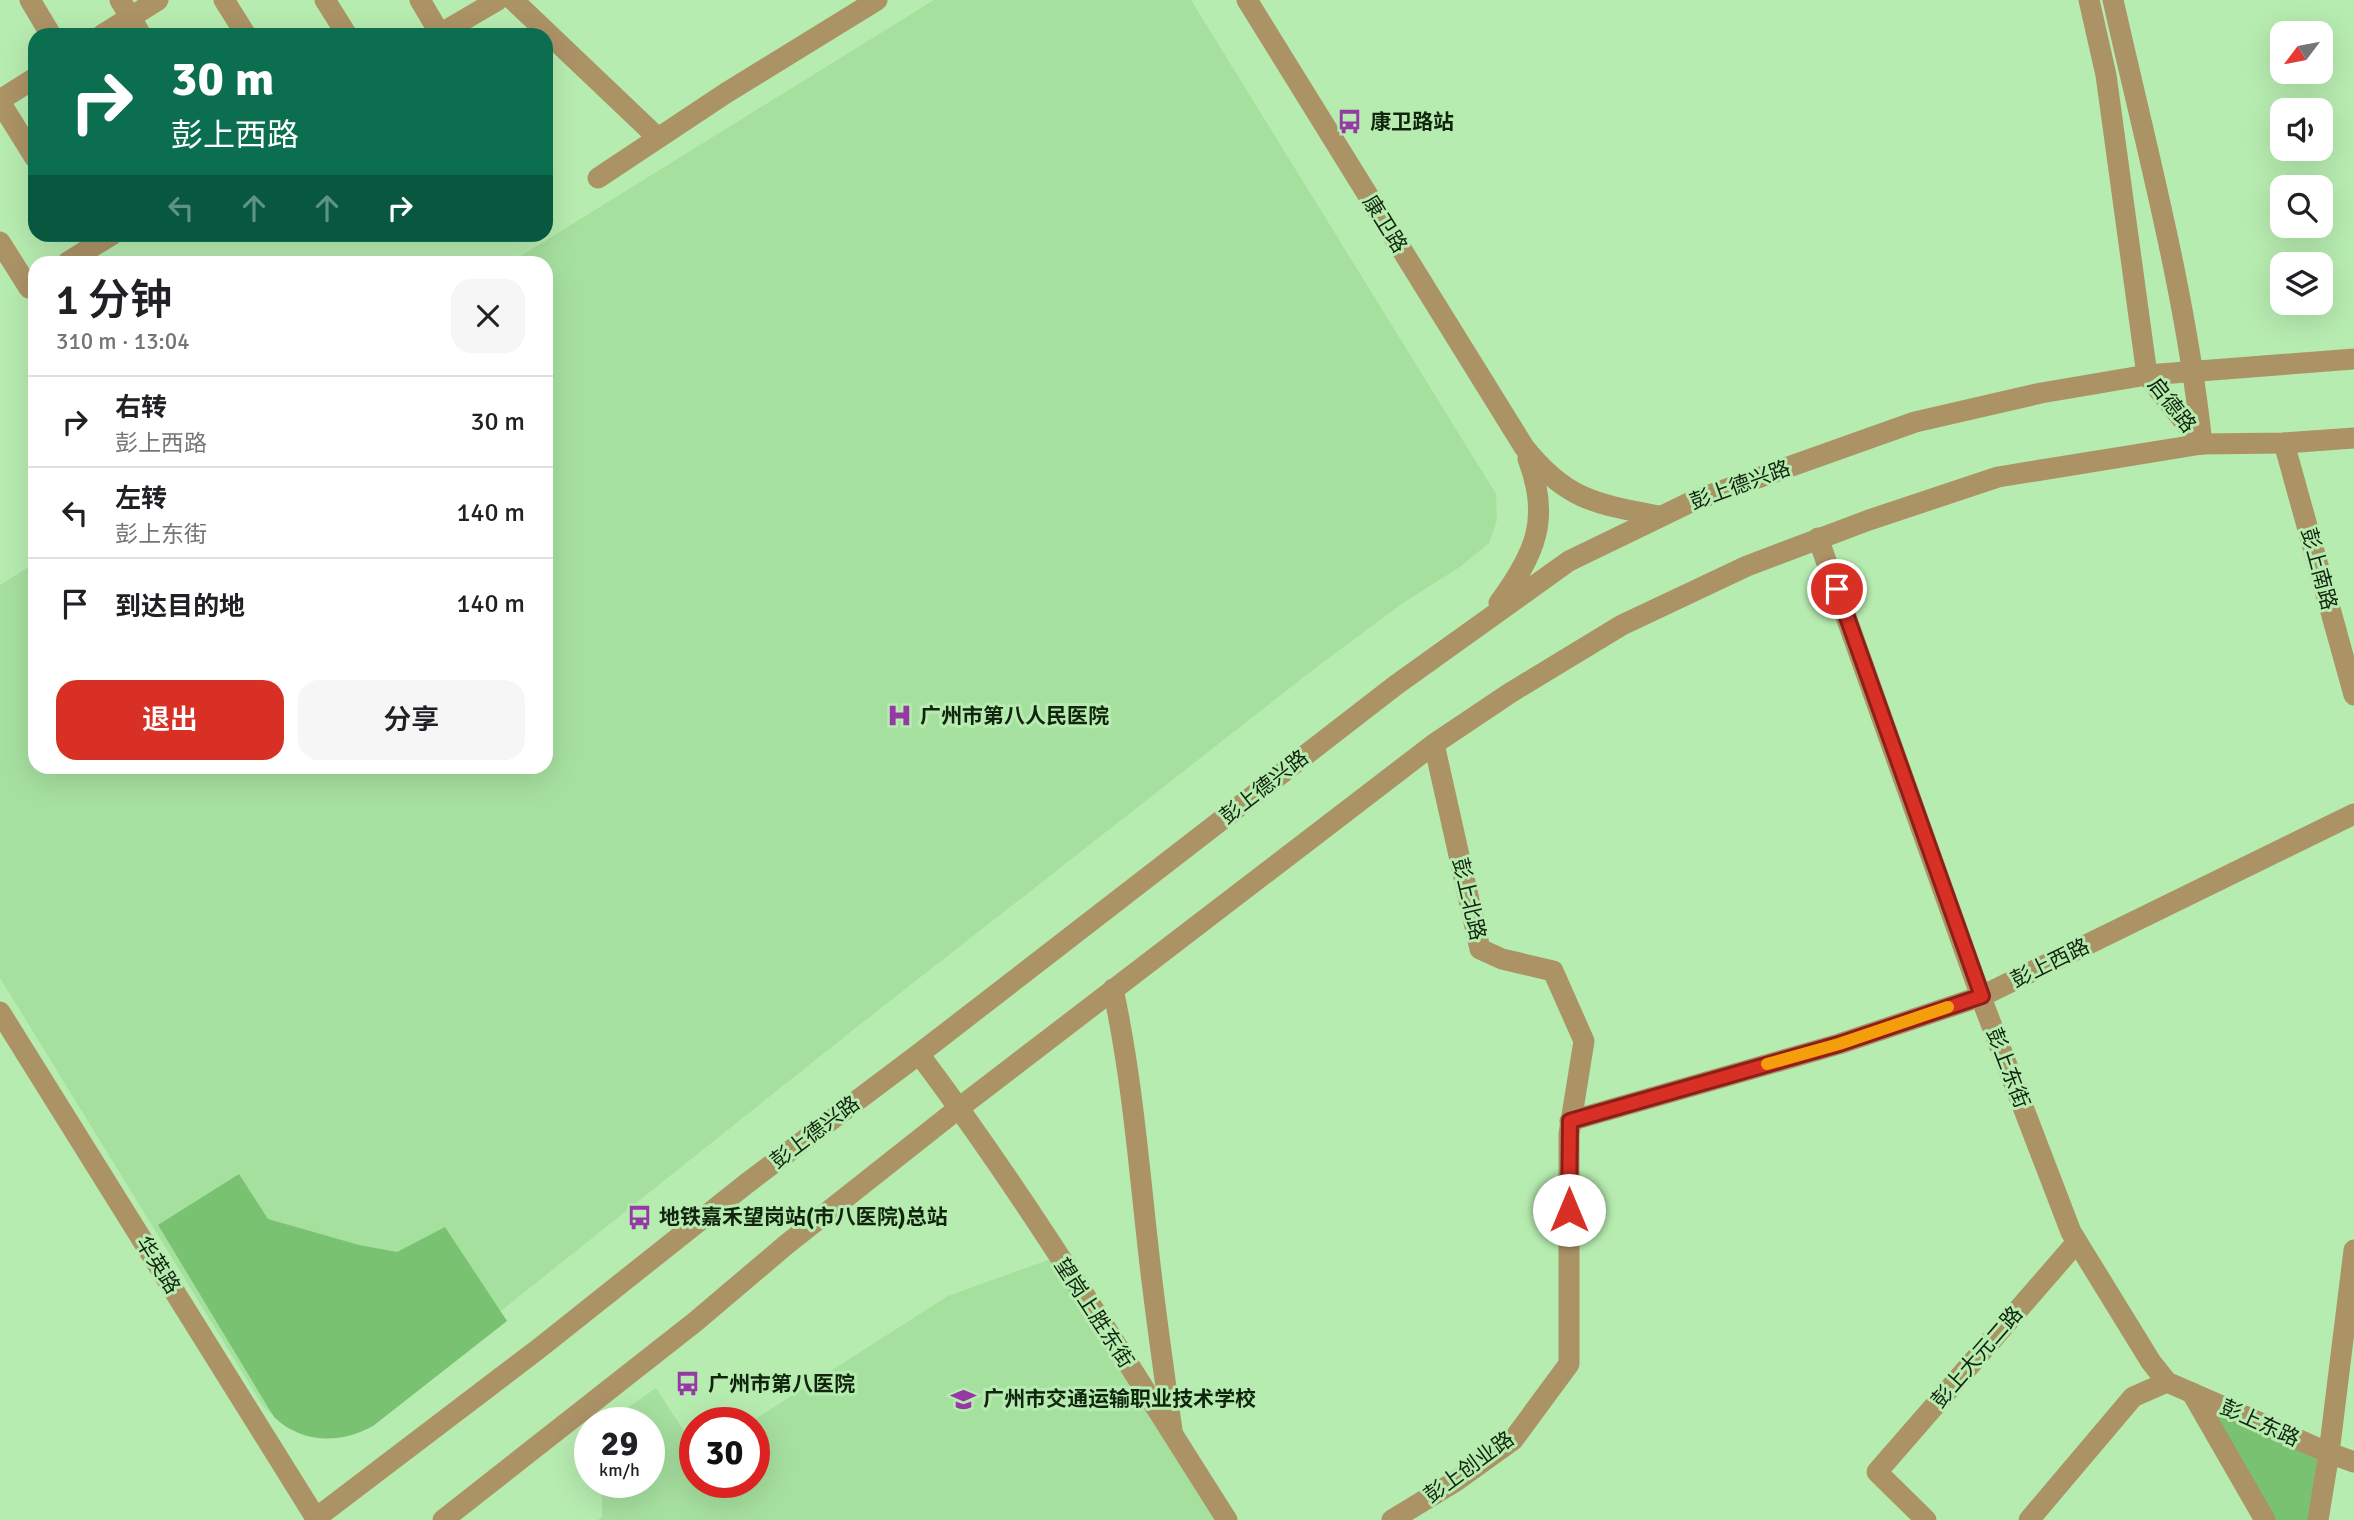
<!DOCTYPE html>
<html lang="zh">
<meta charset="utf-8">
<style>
:root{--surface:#fff;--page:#f6f6f6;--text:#202124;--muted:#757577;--line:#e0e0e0;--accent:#d93025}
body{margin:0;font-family:Signika,"Noto Sans SC",sans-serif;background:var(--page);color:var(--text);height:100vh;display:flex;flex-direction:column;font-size:26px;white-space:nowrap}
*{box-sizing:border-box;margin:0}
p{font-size:23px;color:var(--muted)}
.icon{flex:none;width:38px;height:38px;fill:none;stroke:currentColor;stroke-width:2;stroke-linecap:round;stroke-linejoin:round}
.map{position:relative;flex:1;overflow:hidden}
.panel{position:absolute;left:28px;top:256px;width:525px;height:518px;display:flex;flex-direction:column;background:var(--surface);border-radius:21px;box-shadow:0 7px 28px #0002}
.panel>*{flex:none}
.guide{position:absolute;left:28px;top:28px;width:525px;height:214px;border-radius:21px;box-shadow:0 7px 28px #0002;background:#0b6e4f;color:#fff;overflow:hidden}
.needle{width:46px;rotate:238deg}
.controls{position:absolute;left:2270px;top:21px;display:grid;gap:14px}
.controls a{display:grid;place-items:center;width:63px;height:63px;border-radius:14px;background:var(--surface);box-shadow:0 7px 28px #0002;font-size:35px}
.speed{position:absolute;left:574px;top:1407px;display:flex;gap:14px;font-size:35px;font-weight:700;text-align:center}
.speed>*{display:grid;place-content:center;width:91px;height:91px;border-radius:50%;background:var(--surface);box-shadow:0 7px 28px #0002;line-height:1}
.speed small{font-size:18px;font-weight:400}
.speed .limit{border:10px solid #d22;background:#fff;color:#111}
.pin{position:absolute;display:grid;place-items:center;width:60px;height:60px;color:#fff;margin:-30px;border:4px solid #fff;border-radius:50%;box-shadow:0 2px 7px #0007}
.me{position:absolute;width:77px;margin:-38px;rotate:0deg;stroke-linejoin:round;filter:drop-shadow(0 0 5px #0008)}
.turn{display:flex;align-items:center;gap:24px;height:147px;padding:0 28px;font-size:32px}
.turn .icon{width:91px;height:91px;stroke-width:2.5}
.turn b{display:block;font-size:49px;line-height:60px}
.lanes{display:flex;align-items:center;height:66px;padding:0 28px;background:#0003;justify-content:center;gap:35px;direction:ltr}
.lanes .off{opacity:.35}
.round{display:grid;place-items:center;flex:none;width:74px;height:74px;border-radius:21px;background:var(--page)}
.overview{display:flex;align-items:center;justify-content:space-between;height:119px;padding:0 28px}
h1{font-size:42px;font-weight:600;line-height:52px}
.button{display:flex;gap:14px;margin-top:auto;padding:14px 28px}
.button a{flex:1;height:80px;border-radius:21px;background:var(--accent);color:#fff;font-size:28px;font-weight:600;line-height:80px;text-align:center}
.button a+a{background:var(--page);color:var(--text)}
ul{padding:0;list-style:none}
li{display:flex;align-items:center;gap:21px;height:91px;padding:0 28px;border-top:2px solid var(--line)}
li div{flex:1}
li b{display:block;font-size:26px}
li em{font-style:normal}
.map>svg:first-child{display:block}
.built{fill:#a6e09f}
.green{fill:#79c271}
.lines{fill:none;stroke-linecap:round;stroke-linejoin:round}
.minor{stroke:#ac9366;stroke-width:21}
.route-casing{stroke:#8d1f18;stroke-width:18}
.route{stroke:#d93025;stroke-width:12}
.slow{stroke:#f59e0b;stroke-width:12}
.labels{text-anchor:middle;stroke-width:6;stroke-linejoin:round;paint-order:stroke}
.poi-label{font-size:21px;font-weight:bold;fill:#11250e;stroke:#b7ecb0;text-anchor:start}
.street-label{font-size:21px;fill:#11250e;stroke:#b7ecb0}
</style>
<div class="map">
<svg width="2354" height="1520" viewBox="0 0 2354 1520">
<rect width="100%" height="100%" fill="#b7ecb0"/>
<g class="built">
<polygon points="934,0 1191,0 1496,494 1497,520 1489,543 1460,567 1403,603 1318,666 853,1030 492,1318 272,1414 263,1406 0,978 0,585 35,563 35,766 546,766 546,262 511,262"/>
<polygon points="1051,1259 1216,1520 598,1520 602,1517 602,1482 649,1482 649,1423 606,1423 656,1388 695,1448 695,1482 754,1482 754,1423 749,1423 948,1296"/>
</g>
<g class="green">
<path d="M239,1174L268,1219L359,1245L397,1252L445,1227L507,1321L373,1426C341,1444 302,1444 274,1417L158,1225Z"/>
<polygon points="2192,1393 2329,1453 2318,1520 2265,1520"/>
</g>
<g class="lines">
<g class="minor">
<polyline points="30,0 51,35"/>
<polyline points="120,0 141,35"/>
<polyline points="224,0 246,35"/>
<polyline points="325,0 347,35"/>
<polyline points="420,0 440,34"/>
<polyline points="513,0 658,138"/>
<path d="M1247,0L1524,447C1566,500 1596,504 1659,516"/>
<polyline points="2089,0 2106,75 2147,375 2202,444"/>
<path d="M2113,0C2146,147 2186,293 2202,444"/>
<polyline points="102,35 158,0"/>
<polyline points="438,35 498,0"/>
<polyline points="0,100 35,78"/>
<polyline points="0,102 35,158"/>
<polyline points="598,178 726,93 877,0"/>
<polyline points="0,242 29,288 35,284"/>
<polyline points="68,262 113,234"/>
<polyline points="2284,443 2354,695"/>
<polyline points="1818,538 1985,1008 2071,1232 2151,1362 2167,1382 2329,1453 2354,1462"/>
<path d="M1499,603C1535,554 1551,519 1528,459"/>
<path d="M1113,989C1134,1086 1140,1183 1152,1281C1158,1331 1165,1380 1172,1430"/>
<polyline points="0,1012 317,1520"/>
<path d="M919,1054C1031,1203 1127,1363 1227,1520"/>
<polyline points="1570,1121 1839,1044 1982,996 2354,814"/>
<polyline points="2192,1393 2265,1520"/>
<polyline points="316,1518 537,1350 746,1184 919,1054 1396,685 1569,561 1693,501 1915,422 2041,393 2147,375 2354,359"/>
<polyline points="443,1520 695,1322 787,1244 959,1108 1434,744 1510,693 1622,625 1747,566 1869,520 1998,477 2202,444 2284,443 2354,438"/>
<polyline points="1392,1520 1456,1481 1513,1440 1569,1364 1569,1134 1584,1041 1553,971 1502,959 1480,949 1434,744"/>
<polyline points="1926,1520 1877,1472 2077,1242"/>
<polyline points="2029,1520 2133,1397 2167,1382"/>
<polyline points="2318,1520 2329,1453 2354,1250"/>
</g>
</g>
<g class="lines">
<defs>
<polyline id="route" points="1569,1210 1570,1121 1839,1044 1982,996 1837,589"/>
</defs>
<use href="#route" class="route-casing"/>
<use href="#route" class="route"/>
<polyline class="slow" points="1767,1064 1839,1044 1948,1007"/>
</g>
<defs>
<symbol id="bus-bare" viewBox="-9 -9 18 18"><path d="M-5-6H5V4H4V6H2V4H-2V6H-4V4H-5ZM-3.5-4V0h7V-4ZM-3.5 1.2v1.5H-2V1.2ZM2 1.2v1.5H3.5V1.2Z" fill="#953aa4" stroke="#b7ecb0" stroke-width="2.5" paint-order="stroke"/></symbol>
<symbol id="hospital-bare" viewBox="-9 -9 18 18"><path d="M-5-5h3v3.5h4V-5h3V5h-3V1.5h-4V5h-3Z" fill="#953aa4" stroke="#b7ecb0" stroke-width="2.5" paint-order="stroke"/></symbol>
<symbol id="school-bare" viewBox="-9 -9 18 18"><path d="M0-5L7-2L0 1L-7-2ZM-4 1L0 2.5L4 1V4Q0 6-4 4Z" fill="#953aa4" stroke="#b7ecb0" stroke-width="2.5" paint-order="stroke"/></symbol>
</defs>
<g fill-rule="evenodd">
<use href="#bus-bare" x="1332" y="104" width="35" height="35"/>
<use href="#hospital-bare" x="882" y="698" width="35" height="35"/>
<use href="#bus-bare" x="622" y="1200" width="35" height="35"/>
<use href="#bus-bare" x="670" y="1366" width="35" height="35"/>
<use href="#school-bare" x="946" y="1382" width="35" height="35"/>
</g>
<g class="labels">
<g class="poi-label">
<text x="1370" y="129">康卫路站</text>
<text x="920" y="723">广州市第八人民医院</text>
<text x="659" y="1224">地铁嘉禾望岗站(市八医院)总站</text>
<text x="708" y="1391">广州市第八医院</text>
<text x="983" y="1406">广州市交通运输职业技术学校</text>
</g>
<g class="street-label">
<text transform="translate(1385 224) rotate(58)" y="7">康卫路</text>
<text transform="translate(2172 405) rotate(52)" y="7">启德路</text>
<text transform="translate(1740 485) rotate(-20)" y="7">彭上德兴路</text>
<text transform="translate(2319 569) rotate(75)" y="7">彭上南路</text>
<text transform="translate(1264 787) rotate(-38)" y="7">彭上德兴路</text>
<text transform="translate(1469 899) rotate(77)" y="7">彭上北路</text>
<text transform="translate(2050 963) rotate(-26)" y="7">彭上西路</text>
<text transform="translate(2008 1068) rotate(69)" y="7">彭上东街</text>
<text transform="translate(815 1132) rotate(-37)" y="7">彭上德兴路</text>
<text transform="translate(158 1265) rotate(58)" y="7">华英路</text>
<text transform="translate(1094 1313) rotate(57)" y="7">望岗上胜东街</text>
<text transform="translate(1977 1357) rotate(-49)" y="7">彭上大元二路</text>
<text transform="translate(2260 1423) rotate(24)" y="7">彭上东路</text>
<text transform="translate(1469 1467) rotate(-36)" y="7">彭上创业路</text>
</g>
</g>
</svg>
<div class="controls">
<a><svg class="needle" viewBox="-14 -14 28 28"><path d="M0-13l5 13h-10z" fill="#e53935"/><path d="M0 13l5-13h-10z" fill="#757577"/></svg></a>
<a><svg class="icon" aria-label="sound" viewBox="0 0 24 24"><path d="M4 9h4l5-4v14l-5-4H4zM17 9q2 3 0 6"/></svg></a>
<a><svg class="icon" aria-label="search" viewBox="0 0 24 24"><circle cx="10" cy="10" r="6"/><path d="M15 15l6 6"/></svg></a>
<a><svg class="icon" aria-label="layers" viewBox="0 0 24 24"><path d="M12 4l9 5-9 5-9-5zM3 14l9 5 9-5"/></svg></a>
</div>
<div class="speed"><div>29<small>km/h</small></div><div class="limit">30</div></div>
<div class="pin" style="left:1837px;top:589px;background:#d93025"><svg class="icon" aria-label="arrive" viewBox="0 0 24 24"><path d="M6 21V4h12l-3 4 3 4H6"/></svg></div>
<svg class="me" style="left:1569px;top:1210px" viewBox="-20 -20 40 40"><circle r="19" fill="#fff"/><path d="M0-13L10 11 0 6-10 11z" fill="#d93025"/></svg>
<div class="guide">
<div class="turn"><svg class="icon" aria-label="right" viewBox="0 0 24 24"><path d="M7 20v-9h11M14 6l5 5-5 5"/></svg><div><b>30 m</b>彭上西路</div></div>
<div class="lanes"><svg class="icon off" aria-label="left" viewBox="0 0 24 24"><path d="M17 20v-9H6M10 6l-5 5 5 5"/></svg><svg class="icon off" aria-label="ahead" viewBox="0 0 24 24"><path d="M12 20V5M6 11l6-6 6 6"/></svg><svg class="icon off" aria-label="ahead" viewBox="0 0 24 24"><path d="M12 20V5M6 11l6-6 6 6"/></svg><svg class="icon" aria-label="right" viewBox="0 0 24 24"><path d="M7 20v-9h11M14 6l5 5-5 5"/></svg></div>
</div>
<section class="panel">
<div class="overview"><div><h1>1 分钟</h1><p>310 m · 13:04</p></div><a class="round"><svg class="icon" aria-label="close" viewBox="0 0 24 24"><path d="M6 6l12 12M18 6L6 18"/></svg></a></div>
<ul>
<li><svg class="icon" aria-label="right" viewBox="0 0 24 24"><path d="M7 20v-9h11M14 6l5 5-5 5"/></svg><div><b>右转</b><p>彭上西路</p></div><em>30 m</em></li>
<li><svg class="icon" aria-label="left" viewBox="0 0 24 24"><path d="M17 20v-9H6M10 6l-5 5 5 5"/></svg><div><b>左转</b><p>彭上东街</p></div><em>140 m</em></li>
<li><svg class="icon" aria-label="arrive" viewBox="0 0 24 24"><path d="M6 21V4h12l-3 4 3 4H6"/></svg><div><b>到达目的地</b></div><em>140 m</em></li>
</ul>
<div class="button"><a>退出</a><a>分享</a></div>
</section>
</div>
